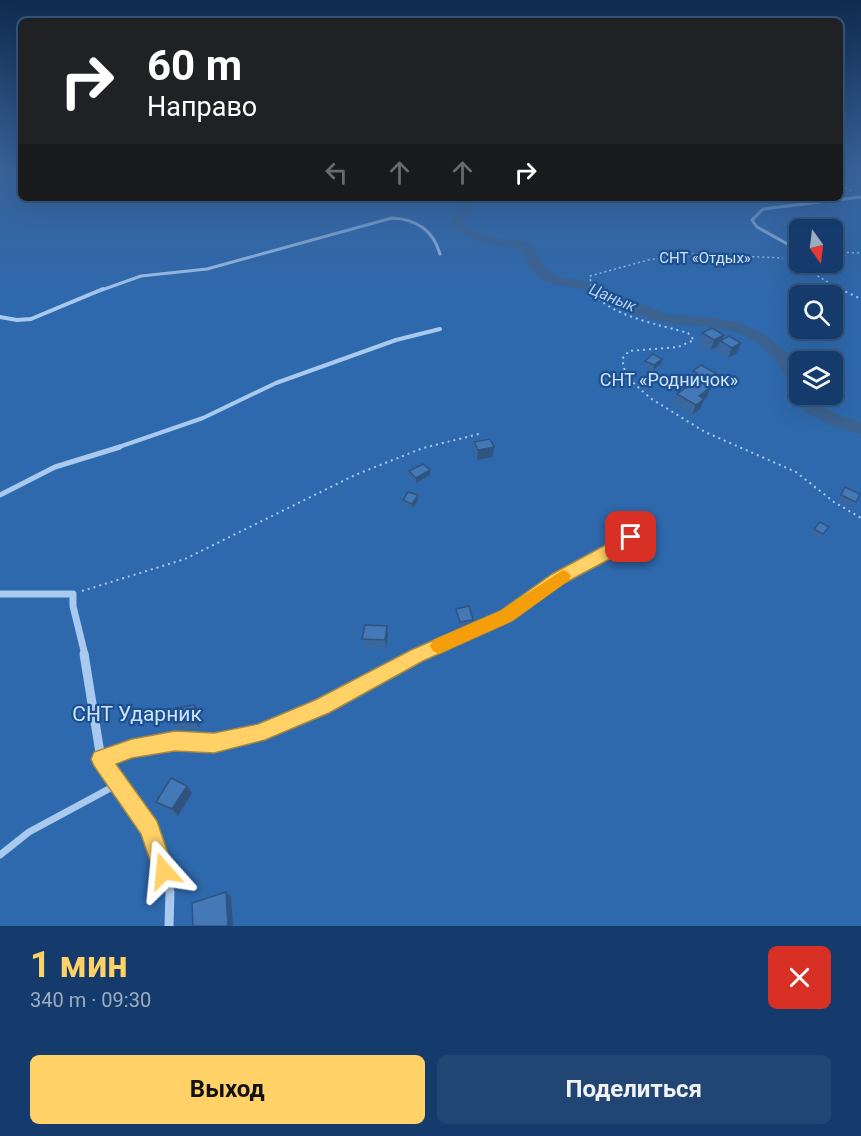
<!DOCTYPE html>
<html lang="ru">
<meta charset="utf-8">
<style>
:root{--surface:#143b6b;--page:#214673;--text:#f1f3f6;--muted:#9dadc1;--line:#33557e;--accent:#ffd166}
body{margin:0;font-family:Roboto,sans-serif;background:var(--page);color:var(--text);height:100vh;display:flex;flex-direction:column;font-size:22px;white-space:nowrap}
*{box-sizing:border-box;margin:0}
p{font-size:20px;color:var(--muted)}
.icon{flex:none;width:33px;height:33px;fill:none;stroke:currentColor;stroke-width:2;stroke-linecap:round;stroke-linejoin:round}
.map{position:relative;height:926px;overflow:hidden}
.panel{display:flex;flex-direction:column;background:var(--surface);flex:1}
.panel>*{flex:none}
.banner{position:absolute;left:18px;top:18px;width:825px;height:183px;border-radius:9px;box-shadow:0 6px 24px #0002,0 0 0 2px var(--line);background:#202124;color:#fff;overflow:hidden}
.needle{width:39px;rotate:166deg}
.fabs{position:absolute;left:789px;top:219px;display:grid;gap:12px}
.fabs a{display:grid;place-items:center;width:54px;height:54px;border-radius:9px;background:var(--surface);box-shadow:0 6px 24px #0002,0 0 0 2px var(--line);font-size:30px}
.pin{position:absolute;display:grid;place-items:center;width:51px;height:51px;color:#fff;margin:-26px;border-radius:12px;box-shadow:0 3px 9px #0006}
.me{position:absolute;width:66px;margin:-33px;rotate:342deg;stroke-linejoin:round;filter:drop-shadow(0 0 4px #0008)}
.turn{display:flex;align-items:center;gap:21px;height:126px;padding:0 30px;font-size:27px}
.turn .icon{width:78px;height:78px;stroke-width:2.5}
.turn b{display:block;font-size:42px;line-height:51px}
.lanes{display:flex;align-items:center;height:57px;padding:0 30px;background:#0003;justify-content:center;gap:30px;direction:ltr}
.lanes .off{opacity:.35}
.round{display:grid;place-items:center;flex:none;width:63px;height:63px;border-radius:9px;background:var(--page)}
.head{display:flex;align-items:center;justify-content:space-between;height:102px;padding:0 30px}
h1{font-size:36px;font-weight:700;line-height:45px;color:var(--accent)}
.cta{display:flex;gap:12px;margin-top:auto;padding:12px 30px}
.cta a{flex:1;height:69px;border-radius:9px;background:var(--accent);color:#111;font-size:24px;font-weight:700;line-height:69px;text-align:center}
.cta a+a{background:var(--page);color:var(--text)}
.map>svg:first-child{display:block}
.green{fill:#2e69ad;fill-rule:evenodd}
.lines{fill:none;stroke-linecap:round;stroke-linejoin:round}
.river{fill:#3c6290;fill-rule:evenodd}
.path-far1{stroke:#a9c9ee;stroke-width:1.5;stroke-dasharray:2 3;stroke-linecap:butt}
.path{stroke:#a9c9ee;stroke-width:2;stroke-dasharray:2 4;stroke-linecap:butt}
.lane-far3{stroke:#a9c9ee;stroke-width:3}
.lane-far2{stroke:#a9c9ee;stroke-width:4}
.lane-far1{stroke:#a9c9ee;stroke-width:5}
.lane{stroke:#a9c9ee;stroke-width:7}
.street-far1{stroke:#a9c9ee;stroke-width:7}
.street{stroke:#a9c9ee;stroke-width:9}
.wall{fill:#3a679d}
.shaded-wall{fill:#305480}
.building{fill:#4478b7;stroke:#305480;stroke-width:1.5}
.route{fill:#ffd166;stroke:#a68842;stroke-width:1.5}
.slow{fill:#f59e0b}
.labels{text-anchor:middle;stroke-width:4.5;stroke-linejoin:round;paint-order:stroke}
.far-park-label{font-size:15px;fill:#cfe3fa;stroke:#1b4f8f}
.far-water-label{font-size:16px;font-style:italic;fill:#b5d3f5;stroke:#1b4f8f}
.park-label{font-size:18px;fill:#cfe3fa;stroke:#1b4f8f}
.near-park-label{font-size:21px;fill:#cfe3fa;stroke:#1b4f8f}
</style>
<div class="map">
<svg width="861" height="926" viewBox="0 0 861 926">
<rect width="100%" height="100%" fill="#1b4f8f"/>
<path class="green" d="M0,169H21V198H840V180L861,174V926H0ZM800,230H832V262H800ZM800,296H832V328H800ZM800,362H832V394H800Z"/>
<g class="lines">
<path class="river" d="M448,198H463L472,205L471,213L462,222C478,241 509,238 531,243L545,267L555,275L591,283L666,314L717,318L739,323L766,335L789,355L800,370V394H812C820,411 844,417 861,422V434L833,426L803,411C788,387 782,359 755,342C724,322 699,329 666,323C636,318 611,298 581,289C569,285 553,287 542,279C531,273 527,259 521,249C495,244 466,245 449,221L459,212L460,206Z"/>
<g class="path-far1">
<polyline points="840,186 853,191"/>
<polyline points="832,252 861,253"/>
<polyline points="796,263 843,291"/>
<polyline points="592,291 590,276 648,260 693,254 783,258"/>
</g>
<g class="path">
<path d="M592,289C603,315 662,325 688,333L694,340L678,347L629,351L622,359L626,376L650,398L705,432L796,472L834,502L861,518"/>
<polyline points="840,289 859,298"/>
<polyline points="82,591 185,559 355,475 423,448 479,434"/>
</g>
<g class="lane-far3">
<polyline points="615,199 619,198"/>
<polyline points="800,251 757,227 752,220 763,209 861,197"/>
<polyline points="789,258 800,255"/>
<path d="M99,291L141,276L207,269L392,218C417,219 433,230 440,254"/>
</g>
<g class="lane-far2">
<polyline points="0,317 17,320 31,319 103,289"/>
<polyline points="116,448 203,418 276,383 396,340 440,329"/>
</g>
<g class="lane-far1">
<polyline points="0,495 55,467 120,447"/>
<polyline points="416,655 506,616 558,579 603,556 631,537"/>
</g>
<g class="lane">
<polyline points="102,759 132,749 175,741 214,743 258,733 322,706 419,654"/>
<polyline points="0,855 29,832 118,784"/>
</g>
<polyline class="street-far1" points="0,594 73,594 73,606 85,655"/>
<polyline class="street" points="84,654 101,759 150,828 170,892 169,926"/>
</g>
<g class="wall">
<polygon points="702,333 724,335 722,340 737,353 728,358 716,351 718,346 711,350 699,343"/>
<polygon points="645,361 661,364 653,370 643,366"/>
<polygon points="693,371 719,375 715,385 710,389 707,397 704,399 700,409 692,415 673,404 677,394 680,392 683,383 690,378"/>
<polygon points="474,442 494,447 493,457 477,460 473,452"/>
<polygon points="409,471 430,475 416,483 409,476"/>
<polygon points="845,487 856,502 852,507 838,500"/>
<polygon points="403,500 418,500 413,508 403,505"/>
<polygon points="820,522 829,527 820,539 811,534"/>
<polygon points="456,609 473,620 472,625 460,627 456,613"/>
<polygon points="387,626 388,635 386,649 364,648 362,639"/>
<polygon points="200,713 199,728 180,731 174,723"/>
<polygon points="187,786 192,793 178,816 163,809 156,802"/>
</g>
<g class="shaded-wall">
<polygon points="724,335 721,342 720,341 718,346 711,350 714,340"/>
<polygon points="741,343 737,353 728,358 732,348"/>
<polygon points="662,359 661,364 653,370 654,365"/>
<polygon points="719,375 715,385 710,389 707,397 704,399 700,409 692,415 699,396 706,385"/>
<polygon points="494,447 493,457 477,460 478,450"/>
<polygon points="430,470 430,475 416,483 416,478"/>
<polygon points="418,495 418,500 413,508 412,504"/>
<polygon points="387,626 388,635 386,649 385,640"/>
<polygon points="195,705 200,713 199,728 194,720"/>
<polygon points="187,786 192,793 178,816 172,809"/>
<polygon points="226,892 231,897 233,926 228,926"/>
</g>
<g class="building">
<polygon points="712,328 724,335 714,340 702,333"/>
<polygon points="729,336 741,343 732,348 720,341"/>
<polygon points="653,354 662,359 654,365 645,361"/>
<polygon points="701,365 719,375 706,385 711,387 699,396 704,399 696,405 677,394 688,386 683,383 697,373 693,371"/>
<polygon points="490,439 494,447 478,450 474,442"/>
<polygon points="423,464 430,470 416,478 409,471"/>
<polygon points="845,487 860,494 856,502 841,495"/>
<polygon points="408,492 418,495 412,504 403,500"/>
<polygon points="820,522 829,527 823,534 814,529"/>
<polygon points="469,606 473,620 460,622 456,609"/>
<polygon points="365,625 387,626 385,640 362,639"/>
<polygon points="195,705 194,720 174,723 176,708"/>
<polygon points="171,778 187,786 172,809 156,802"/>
<polygon points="226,892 228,926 193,926 192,903"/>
</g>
<linearGradient id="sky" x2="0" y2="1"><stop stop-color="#0f2b4f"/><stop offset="0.57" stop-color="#39639b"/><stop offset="1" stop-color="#39639b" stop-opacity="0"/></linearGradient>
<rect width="861" height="299" fill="url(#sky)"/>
<polygon class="route" points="631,531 636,533 638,537 636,541 608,560 563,584 512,621 423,661 329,713 265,740 214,753 175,751 132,758 116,764 157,821 174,871 171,878 164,882 156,878 141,834 94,766 91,759 94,752 132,739 175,731 214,733 258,724 315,700 411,650 500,611 552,574"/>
<polygon class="slow" points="563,570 568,572 571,576 568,581 512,621 445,651 439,654 433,651 430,646 433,640 500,611"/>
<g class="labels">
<g class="far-park-label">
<text x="705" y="263">СНТ «Отдых»</text>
</g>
<g class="far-water-label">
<text transform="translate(613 297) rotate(23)" y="6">Цанык</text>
</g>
<g class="park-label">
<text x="669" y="386">СНТ «Родничок»</text>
</g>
<g class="near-park-label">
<text x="137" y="721">СНТ Ударник</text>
</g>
</g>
</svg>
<div class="fabs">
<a><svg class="needle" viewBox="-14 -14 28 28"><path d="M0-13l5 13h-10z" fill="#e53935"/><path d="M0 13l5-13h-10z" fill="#9dadc1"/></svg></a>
<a><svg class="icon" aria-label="search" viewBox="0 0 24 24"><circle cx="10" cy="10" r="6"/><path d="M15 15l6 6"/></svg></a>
<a><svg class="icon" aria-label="layers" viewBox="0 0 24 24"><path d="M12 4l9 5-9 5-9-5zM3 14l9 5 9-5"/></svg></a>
</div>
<div class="pin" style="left:631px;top:537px;background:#d93025"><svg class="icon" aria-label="arrive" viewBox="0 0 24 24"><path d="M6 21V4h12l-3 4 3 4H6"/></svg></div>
<svg class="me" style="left:164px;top:871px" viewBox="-20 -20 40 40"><path d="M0-17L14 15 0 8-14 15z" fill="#ffd166" stroke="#fff" stroke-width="4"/></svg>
<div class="banner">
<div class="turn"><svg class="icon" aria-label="right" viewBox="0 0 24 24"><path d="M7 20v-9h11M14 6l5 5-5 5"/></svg><div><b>60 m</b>Направо</div></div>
<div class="lanes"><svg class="icon off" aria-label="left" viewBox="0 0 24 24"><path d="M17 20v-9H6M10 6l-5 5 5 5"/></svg><svg class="icon off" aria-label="ahead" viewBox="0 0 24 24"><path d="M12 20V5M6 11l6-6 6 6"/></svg><svg class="icon off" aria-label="ahead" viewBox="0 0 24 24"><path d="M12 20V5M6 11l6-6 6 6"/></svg><svg class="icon" aria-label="right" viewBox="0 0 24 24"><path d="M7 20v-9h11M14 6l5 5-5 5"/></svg></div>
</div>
</div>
<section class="panel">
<div class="head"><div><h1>1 мин</h1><p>340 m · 09:30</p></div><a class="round" style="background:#d93025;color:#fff"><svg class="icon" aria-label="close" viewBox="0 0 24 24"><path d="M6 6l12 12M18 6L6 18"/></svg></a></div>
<div class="cta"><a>Выход</a><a>Поделиться</a></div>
</section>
